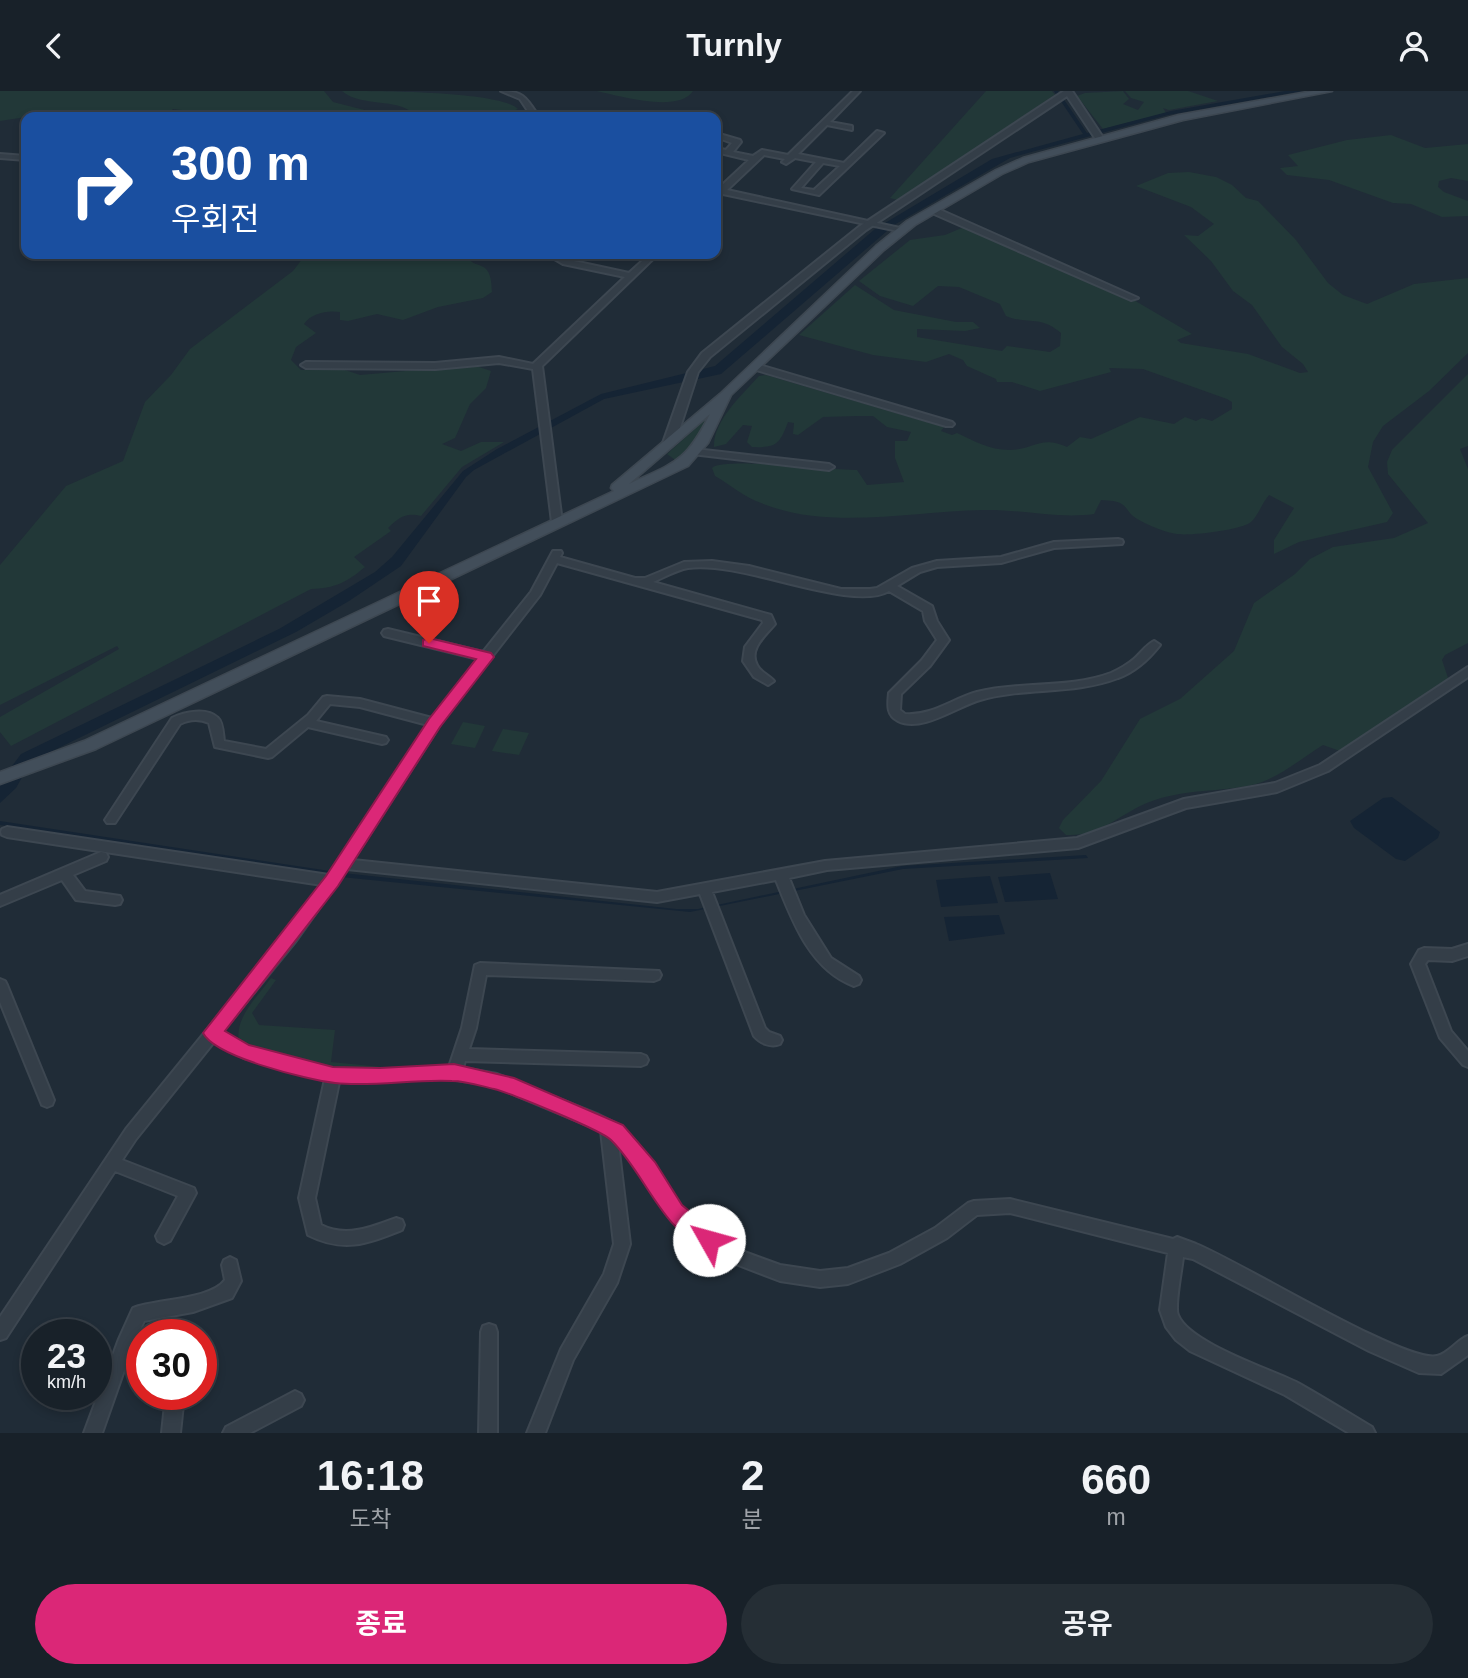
<!DOCTYPE html>
<html lang="ko">
<meta charset="utf-8">
<style>
:root{--surface:#182129;--page:#252e35;--text:#f1f3f6;--muted:#9fa3a8;--line:#363e46;--accent:#db2777}
body{margin:0;font-family:Helvetica,"Noto Sans KR",sans-serif;background:var(--page);color:var(--text);height:100vh;display:flex;flex-direction:column;font-size:26px;white-space:nowrap}
*{box-sizing:border-box;margin:0}
p{font-size:23px;color:var(--muted)}
.icon{flex:none;width:38px;height:38px;fill:none;stroke:currentColor;stroke-width:2;stroke-linecap:round;stroke-linejoin:round}
.map{position:relative;height:1342px;overflow:hidden}
.panel{display:flex;flex-direction:column;background:var(--surface);flex:1}
.panel>*{flex:none}
.hud{position:absolute;left:21px;top:21px;width:700px;height:147px;border-radius:14px;box-shadow:0 4px 10px #0003,0 0 0 2px var(--line);background:#1a4fa0;color:#fff;overflow:hidden}
.speed{position:absolute;left:21px;top:1228px;display:flex;gap:14px;font-size:35px;font-weight:700;text-align:center}
.speed>*{display:grid;place-content:center;width:91px;height:91px;border-radius:50%;background:var(--surface);box-shadow:0 4px 10px #0003,0 0 0 2px var(--line);line-height:1}
.speed small{font-size:18px;font-weight:400}
.speed .limit{border:10px solid #d22;background:#fff;color:#111}
.pin{position:absolute;display:grid;place-items:center;width:60px;height:60px;color:#fff;margin:-72px -30px;border-radius:50% 50% 50% 0;rotate:-45deg;box-shadow:0 0 7px #0007}
.pin .icon{rotate:45deg}
.me{position:absolute;width:77px;margin:-38px;rotate:308deg;stroke-linejoin:round;filter:drop-shadow(0 0 5px #0008)}
.turn{display:flex;align-items:center;gap:24px;height:147px;padding:0 35px;font-size:32px}
.turn .icon{width:91px;height:91px;stroke-width:2.5}
.turn b{display:block;font-size:49px;line-height:60px}
.eta{display:flex;justify-content:space-evenly;align-items:center;height:119px;text-align:center}
.eta b{font-size:42px;font-weight:700;line-height:49px}
.action{display:flex;gap:14px;margin-top:auto;padding:14px 35px}
.action a{flex:1;height:80px;border-radius:42px;background:var(--accent);color:#fff;font-size:28px;font-weight:700;line-height:80px;text-align:center}
.action a+a{background:var(--page);color:var(--text)}
header{display:flex;justify-content:space-between;align-items:center;height:91px;padding:0 35px;background:var(--surface);font-size:32px;font-weight:700}
.map>svg:first-child{display:block}
.green{fill:#223838}
.water{fill:#152434}
.lines{fill:none;stroke-linecap:round;stroke-linejoin:round}
.stream{stroke:#152434;stroke-width:2.5}
.minor-casing{stroke:#3d4751;stroke-width:4}
.tertiary-casing{stroke:#3d4751;stroke-width:4}
.secondary-casing{stroke:#3d4751;stroke-width:3}
.minor{fill:#343e48;fill-rule:evenodd}
.tertiary{fill:#343e48;fill-rule:evenodd}
.secondary{fill:#424e5a;fill-rule:evenodd}
.route{fill:#db2777;stroke:#8e194d;stroke-width:2}
</style>
<header><svg class="icon" aria-label="back" viewBox="0 0 24 24"><path d="M15 5l-7 7 7 7"/></svg>Turnly<svg class="icon" aria-label="person" viewBox="0 0 24 24"><circle cx="12" cy="8" r="4"/><path d="M4 21q1-7 8-7t8 7"/></svg></header>
<div class="map">
<svg width="1468" height="1342" viewBox="0 0 1468 1342">
<rect width="100%" height="100%" fill="#202c37"/>
<g class="green">
<polygon points="0,0 324,0 333,11 392,26 240,26 173,18 164,26 26,26 0,30"/>
<path d="M342,0C377,0 500,0 518,18L513,20L524,26H415C406,6 360,17 342,0Z"/>
<path d="M596,0H700H693C678,23 617,4 596,0Z"/>
<polygon points="986,0 1052,0 1055,4 898,109 890,107"/>
<polygon points="1123,0 1129,8 1123,13 1138,19 1144,11 1131,7 1125,0 1188,0 1218,10 1169,19 1163,17 1166,22 1103,38 1077,5 1085,2"/>
<polygon points="1391,44 1425,57 1468,53 1468,90 1451,87 1439,90 1438,96 1444,101 1468,110 1468,125 1442,126 1411,113 1393,112 1329,89 1287,84 1280,77 1298,75 1288,64 1347,49"/>
<path d="M1189,81L1216,86L1232,94L1246,107L1258,110L1296,149L1328,192L1343,204L1367,213L1414,193L1468,187V262L1429,300L1383,335L1373,351L1368,376L1393,422L1387,431L1299,451L1274,463V449L1294,417L1269,404C1262,412 1258,425 1251,431C1242,439 1190,445 1177,443C1167,442 1150,435 1141,430C1120,420 1134,410 1101,409L1094,423C1057,428 1021,418 983,419C912,420 829,440 761,412C744,406 731,394 715,385L712,377C723,366 832,379 857,379L867,394L904,391L895,367V350H907L911,341L887,336L873,325H858L823,326L798,344L793,343L794,332L788,331C780,353 776,357 752,356L747,351L752,335L743,334L726,353L714,356C713,330 742,304 759,285L766,284L944,336L941,340L952,344L957,342C974,350 990,359 1009,359C1035,359 1039,344 1067,356L1080,346L1091,348L1140,326L1174,333L1185,326L1196,330L1202,327L1212,330L1232,318V311L1227,308L1143,278L1109,277L1111,281L1040,300L1012,291H997L996,288L967,275L963,269L949,263L926,271L873,264L799,244L855,194L894,219L956,231H973L980,237L965,240L917,238V246L1002,260L1007,255L1050,261L1060,255L1061,242C1040,224 1028,234 1006,225L1000,213L959,196L938,195L913,215L880,205L859,190L910,149L945,144L964,136L1132,208L1192,243L1177,249L1181,252L1248,263L1300,282L1308,281L1303,273L1282,256L1252,214L1233,200L1211,170L1184,144L1198,145L1214,133L1191,116L1136,95L1168,82Z"/>
<path d="M306,163H467C472,182 492,163 492,201L483,207L438,216L403,229L377,223L348,230L340,229V221C328,219 311,222 304,233L316,242L296,256L291,269L301,279L342,278L360,284L473,274L491,280L486,297L470,313L455,347L442,353L461,360L481,351H504L462,376L421,425C406,421 399,426 388,437L391,440L354,466L365,476C346,492 335,497 311,498L11,655L0,641V626L119,558L117,555L0,614V474L66,395L123,370L145,311L171,284L190,258L293,180Z"/>
<path d="M1468,283V355L1460,358L1468,378V552L1445,564L1442,569L1449,590L1340,660L1323,654C1302,667 1276,689 1252,694C1219,701 1188,698 1155,709C1123,719 1103,746 1066,744L1059,737L1063,729L1101,690L1140,628L1180,608L1234,560L1254,512L1295,483L1310,468L1333,456L1394,447L1428,432L1388,383L1387,371L1392,359Z"/>
<polygon points="708,326 697,352 678,371 667,363"/>
<polygon points="463,631 485,635 475,657 451,653"/>
<polygon points="503,638 529,642 519,664 492,660"/>
<path d="M271,887L276,889L252,922L259,934L335,939L331,971L403,978L402,980C347,985 298,970 245,955L239,951C234,927 258,905 271,887Z"/>
</g>
<g class="water">
<polygon points="1054,0 1058,0 1087,42 1171,20 1285,0 1303,0 1168,24 1010,67 894,134 721,283 604,308 474,379 466,386 401,475 349,510 296,541 36,668 30,672 16,697 0,712 0,691 21,663 279,538 375,481 392,466 463,380 497,358 601,303 715,275 875,138 992,68 1083,43"/>
<polygon points="1392,706 1440,741 1438,747 1405,770 1396,768 1354,737 1350,730 1383,707"/>
<polygon points="0,730 343,782 676,818 698,818 902,775 1086,764 1088,767 903,778 690,821 341,786 0,734"/>
<polygon points="1050,782 1058,808 1005,811 998,786"/>
<polygon points="990,785 998,812 941,816 936,789"/>
<polygon points="999,824 1005,843 949,850 944,826"/>
</g>
<g class="lines">
<polyline class="stream" points="0,64 26,64"/>
<defs>
<g id="minor">
<path d="M501,0C524,0 527,8 539,26H532L520,8Z"/>
<path d="M853,0H860L830,31L852,35V39L827,34L798,63L844,72L877,40L884,42L819,104L792,98L816,71L795,67L786,73L782,71L785,68L764,64L727,99L900,137H903V141L723,103L716,107V97H719L749,69L716,61V57L726,59L732,52L716,46V42L740,49L741,51L733,61L753,65L762,59L788,64ZM823,72L840,75L814,99L801,97Z"/>
<polygon points="587,21 603,24 604,26 577,26"/>
<polygon points="0,63 26,65 26,69 0,67"/>
<polygon points="932,118 938,118 1138,207 1131,209 932,122"/>
<polygon points="546,163 556,163 569,169 629,182 650,163 658,163 542,275 562,431 557,434 552,431 533,278 499,272 435,278 306,277 301,274 306,271 435,272 499,266 533,273 625,186 563,173"/>
<polygon points="756,273 952,331 954,333 952,335 946,335 753,278 751,276"/>
<polygon points="695,358 829,373 834,376 829,379 692,363 692,359"/>
<path d="M1118,448L1122,449L1123,451L1122,453L1054,457L1001,472L937,476L920,481L897,495L932,515L937,530L949,549L930,575L901,603L900,619L905,623C932,625 952,608 977,601C1021,590 1068,598 1111,582C1118,579 1128,573 1134,568C1141,562 1146,554 1154,550L1160,554C1149,568 1135,581 1118,587C1074,604 1025,596 980,609C958,615 922,642 898,630C886,624 888,613 889,602L922,569L937,549L925,530L923,520L889,500C850,522 742,469 688,477C676,479 663,487 653,491L771,524L775,533C766,544 748,558 757,574C760,581 769,584 774,590L768,594L754,586L743,570L745,556L763,532L762,529L557,472L540,504L445,626L353,769L657,801L825,770L1077,747L1184,708L1275,692L1320,674L1468,576V586L1328,680L1277,701L1186,717L1078,757L827,779L789,787L804,824L831,867L859,885L861,889L859,893L854,895C810,879 792,829 776,789L712,801L765,937L769,941L780,945L782,949L780,953C771,957 760,952 754,945L700,803L657,811L347,778L295,851L222,941L248,956L333,978L380,979L449,976L462,937L475,874L480,872L659,880L661,884L659,888L654,890L486,884L476,937L469,958L641,963L646,965L648,969L646,973L641,975L465,970L463,977L497,983L597,1023L621,1035L637,1052L681,1116L698,1133L739,1159L780,1174L820,1180L848,1177L889,1162L935,1137L968,1112L974,1110L1010,1108L1173,1148L1177,1146L1196,1153C1239,1170 1406,1273 1437,1265C1448,1263 1457,1249 1468,1245V1264L1441,1283L1419,1282L1369,1260L1193,1168L1183,1166C1182,1177 1174,1216 1178,1224C1189,1252 1270,1278 1298,1292C1323,1306 1347,1321 1372,1336L1375,1342H1349L1285,1304L1190,1260L1176,1249L1166,1236L1160,1219L1168,1162L1010,1122L977,1124L947,1147L900,1173L848,1193L820,1196L780,1190L728,1170L686,1143L669,1126L627,1062L618,1052L630,1153L617,1192L573,1269L545,1342H527L561,1258L604,1183L614,1153L601,1040L491,994L442,987L380,991H339L315,1107L321,1134C346,1147 372,1136 396,1127L402,1129L404,1134L402,1139C366,1153 344,1162 308,1144L299,1107L325,988L244,967L214,951L136,1048L122,1069L194,1097L196,1102L170,1150L164,1153L158,1150L156,1145L178,1105L115,1080L6,1247L0,1249V1226L126,1038L285,843L322,794L7,746L2,744L1,741L2,738L7,736L329,784L428,634L360,616L330,613L316,630L386,646L388,649L386,652L382,653L308,636L272,666L268,667L215,656L209,632C200,628 190,628 180,633L115,732H107L105,729L172,627C184,621 207,616 218,627C223,631 223,643 224,650L266,658L308,624L323,606L327,605L360,608L432,627L478,568L384,545L382,542L384,539L388,538L483,561L531,501L553,460H561L562,462L560,466L635,487H645L684,471L712,470L749,475L841,498H870L877,497L912,477L937,470L1001,466L1054,451Z"/>
<polygon points="101,761 106,762 108,766 106,770 73,784 85,800 120,805 122,809 120,813 115,814 76,809 62,789 0,815 0,804"/>
<polygon points="1468,853 1468,865 1452,870 1428,869 1425,873 1451,940 1468,960 1468,976 1463,974 1440,947 1411,873 1419,859 1424,857 1452,858"/>
<polygon points="0,888 5,890 7,894 54,1009 52,1014 47,1016 42,1014 40,1009 0,911"/>
<path d="M230,1166L236,1169L241,1190L232,1207L193,1221L144,1230L134,1251L102,1342H84L119,1248L133,1217C156,1208 211,1209 225,1189L222,1174L224,1169Z"/>
<polygon points="489,1233 495,1235 497,1241 497,1342 479,1342 481,1241 483,1235"/>
<polygon points="295,1300 301,1303 304,1309 301,1315 250,1342 223,1342 226,1336"/>
<polygon points="166,1304 184,1304 180,1342 162,1342"/>
</g>
<polygon id="tertiary" points="1064,0 1072,0 1104,48 1103,50 1097,50 1067,5 866,139 710,266 698,281 675,352 669,355 665,354 663,352 688,281 702,262 860,135"/>
<path id="secondary" d="M1313,0H1332L1183,29L1029,71L1002,83L915,134L884,159L731,304L708,352L688,375L96,658L0,693V681L84,650L614,400L611,397L612,394L720,303L876,155L907,130L996,79L1023,67L1179,24ZM710,323C686,371 676,371 629,393Z"/>
</defs>
<use href="#minor" class="minor-casing"/>
<use href="#tertiary" class="tertiary-casing"/>
<use href="#secondary" class="secondary-casing"/>
<use href="#minor" class="minor"/>
<use href="#tertiary" class="tertiary"/>
<use href="#secondary" class="secondary"/>
</g>
<path class="route" d="M429,547L491,562L494,566L440,636L338,795L225,940L249,954L333,976L380,977L454,973L514,987L623,1034L655,1071L682,1114L716,1142L719,1149L716,1156L709,1159C662,1141 645,1082 611,1049C601,1039 510,1002 494,998C481,995 466,990 452,990C413,988 374,996 335,992C308,989 215,966 203,942L326,785L429,628L476,568L423,555V549Z"/>
</svg>
<div class="speed"><div>23<small>km/h</small></div><div class="limit">30</div></div>
<div class="pin" style="left:429px;top:552px;background:#d93025"><svg class="icon" aria-label="arrive" viewBox="0 0 24 24"><path d="M6 21V4h12l-3 4 3 4H6"/></svg></div>
<svg class="me" style="left:709px;top:1149px" viewBox="-20 -20 40 40"><circle r="19" fill="#fff"/><path d="M0-13L10 11 0 6-10 11z" fill="#db2777"/></svg>
<div class="hud">
<div class="turn"><svg class="icon" aria-label="right" viewBox="0 0 24 24"><path d="M7 20v-9h11M14 6l5 5-5 5"/></svg><div><b>300 m</b>우회전</div></div>
</div>
</div>
<section class="panel">
<div class="eta">
<div><b>16:18</b><p>도착</p></div>
<div><b>2</b><p>분</p></div>
<div><b>660</b><p>m</p></div>
</div>
<div class="action"><a>종료</a><a>공유</a></div>
</section>
